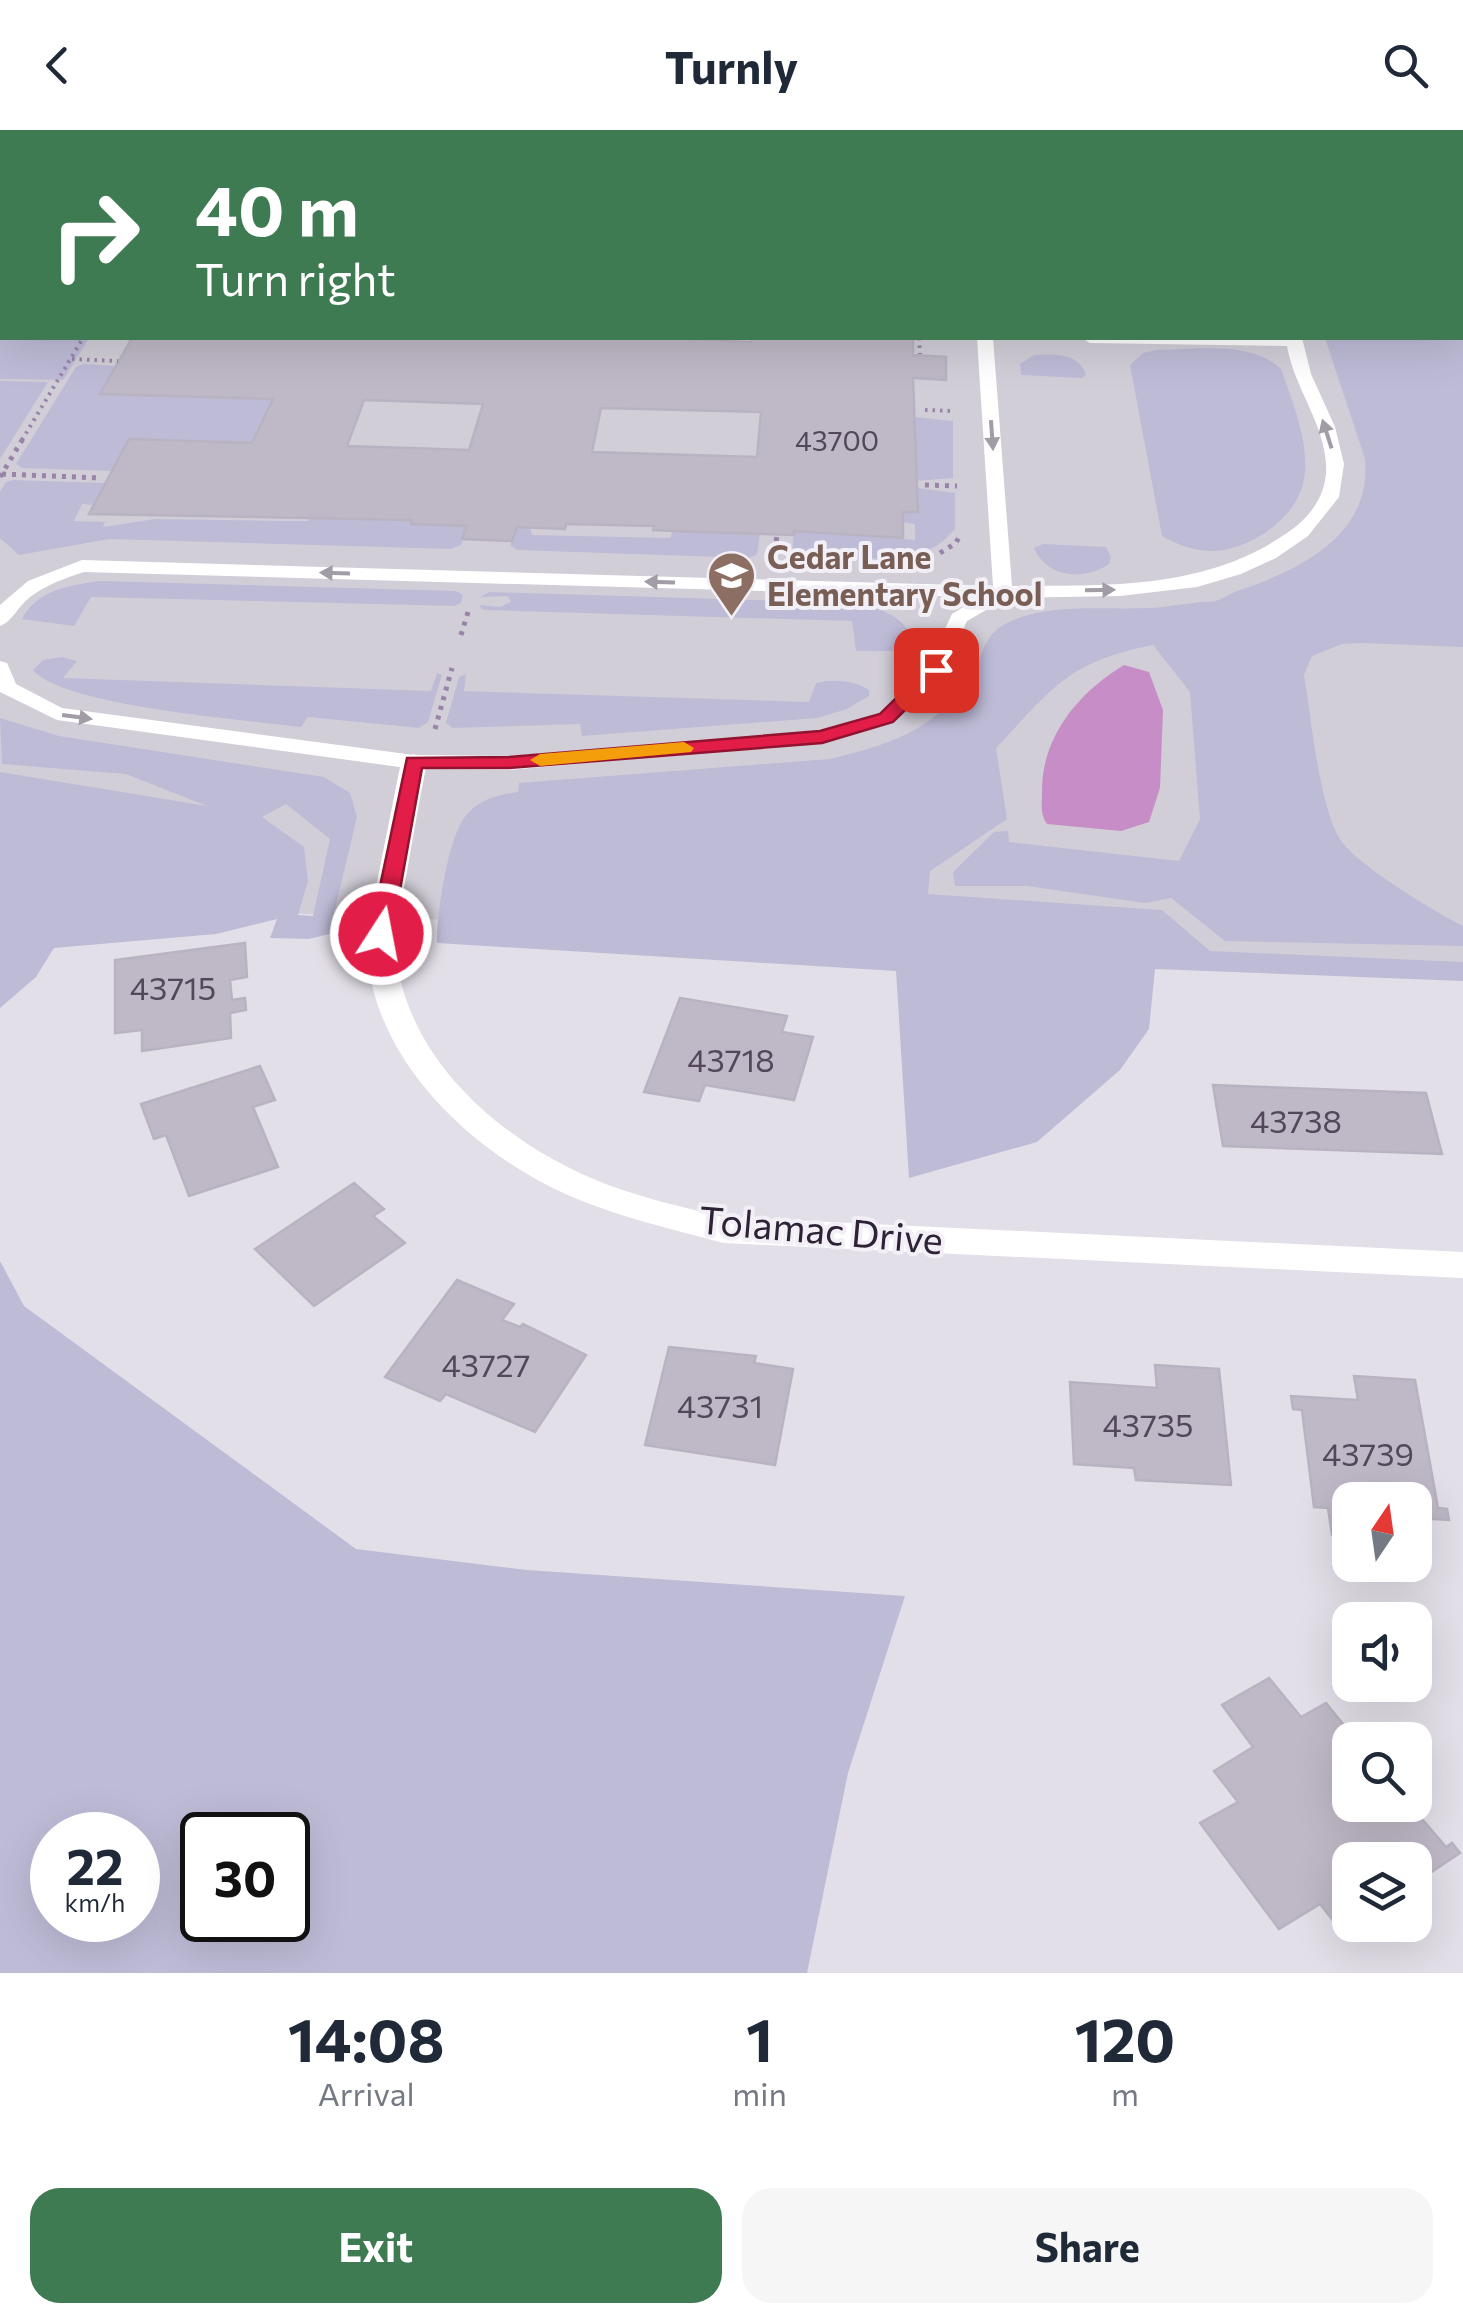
<!DOCTYPE html>
<style>
:root{--surface:#fff;--page:#f6f6f7;--text:#1f2937;--muted:#747a83;--accent:#3f7b52}
body{margin:0;font-family:Commissioner,sans-serif;background:var(--page);color:var(--text);height:100vh;display:flex;flex-direction:column;font-size:38px;white-space:nowrap}
*{box-sizing:border-box;margin:0}
p{font-size:32px;color:var(--muted)}
.icon{flex:none;width:55px;height:55px;fill:none;stroke:currentColor;stroke-width:2;stroke-linecap:round;stroke-linejoin:round}
.map{position:relative;height:1843px;overflow:hidden}
.sheet{display:flex;flex-direction:column;background:var(--surface);flex:1}
.sheet>*{flex:none}
.banner{position:absolute;left:0px;top:0px;width:1465px;height:210px;box-shadow:0 10px 40px #0002;background:#3f7b52;color:#fff;overflow:hidden}
.needle{width:65px;rotate:13deg}
.tools{position:absolute;left:1332px;top:1352px;display:grid;gap:20px}
.tools a{display:grid;place-items:center;width:100px;height:100px;border-radius:20px;background:var(--surface);box-shadow:0 10px 40px #0002;font-size:50px}
.speed{position:absolute;left:30px;top:1682px;display:flex;gap:20px;font-size:50px;font-weight:700;text-align:center}
.speed>*{display:grid;place-content:center;width:130px;height:130px;border-radius:50%;background:var(--surface);box-shadow:0 10px 40px #0002;line-height:1}
.speed small{font-size:25px;font-weight:400}
.speed .limit{border:5px solid #111;border-radius:15px;background:#fff;color:#111}
.pin{position:absolute;display:grid;place-items:center;width:85px;height:85px;color:#fff;margin:-42px;border-radius:20px;box-shadow:0 5px 15px #0006}
.me{position:absolute;width:110px;margin:-55px;rotate:11deg;stroke-linejoin:round;filter:drop-shadow(0 0 8px #0008)}
.turn{display:flex;align-items:center;gap:35px;height:210px;padding:0 30px;font-size:45px}
.turn .icon{width:130px;height:130px;stroke-width:2.5}
.turn b{display:block;font-size:70px;line-height:85px}
.eta{display:flex;justify-content:space-evenly;align-items:center;height:170px;text-align:center}
.eta b{font-size:60px;font-weight:700;line-height:70px}
.cta{display:flex;gap:20px;margin-top:auto;padding:20px 30px}
.cta a{flex:1;height:115px;border-radius:30px;background:var(--accent);color:#fff;font-size:40px;font-weight:700;line-height:115px;text-align:center}
.cta a+a{background:var(--page);color:var(--text)}
header{display:flex;justify-content:space-between;align-items:center;height:130px;padding:0 30px;background:var(--surface);font-size:45px;font-weight:700}
.map>svg:first-child{display:block}
.built{fill:#d2ced8}
.green{fill:#bebbd7;fill-rule:evenodd}
.water{fill:#c78dc6}
.building{fill:#bfb8c6;stroke:#b9b3c1;stroke-width:2.5;fill-rule:evenodd}
.lines{fill:none;stroke-linecap:round;stroke-linejoin:round}
.path-far1{stroke:#9884a8;stroke-width:4;stroke-dasharray:2.5 5;stroke-linecap:butt}
.path{stroke:#9884a8;stroke-width:5;stroke-dasharray:4 6;stroke-linecap:butt}
.lane{fill:#fff;fill-rule:evenodd}
.street{fill:#fff;fill-rule:evenodd}
.oneway{fill:#a19ca5}
.route{fill:#e11d48;stroke:#92132f;stroke-width:2.5}
.slow{fill:#f59e0b}
.labels{text-anchor:middle;stroke-width:8;stroke-linejoin:round;paint-order:stroke}
.far-number-label{font-size:28px;fill:#52485a}
.far-education-label{font-size:32px;font-weight:bold;fill:#785e54;stroke:#f2eff6;text-anchor:start}
.number-label{font-size:32px;fill:#52485a}
.street-label{font-size:38px;fill:#2e2236;stroke:#f2eff6}
</style>
<header><svg class="icon" aria-label="back" viewBox="0 0 24 24"><path d="M15 5l-7 7 7 7"/></svg>Turnly<svg class="icon" aria-label="search" viewBox="0 0 24 24"><circle cx="10" cy="10" r="6"/><path d="M15 15l6 6"/></svg></header>
<div class="map">
<svg width="1463" height="1843" viewBox="0 0 1463 1843">
<rect width="100%" height="100%" fill="#e3dfe8"/>
<polygon class="built" points="1463,31 1463,833 0,771 0,131 2,208 1462,208"/>
<g class="green">
<polygon points="0,157 2,208 89,208 63,250 0,249"/>
<path d="M1463,190V517L1360,513L1342,514L1312,526L1304,545C1311,585 1320,683 1342,712C1362,738 1432,780 1463,796V816L1225,811L1171,768L1145,773L1027,756H955L953,742L994,702L1008,701L1009,712L1179,731L1200,689L1190,562L1153,515C1067,532 1053,558 996,618L1007,689L930,741L928,764L1162,780L1210,821L1463,832V851L1155,839L1149,899L1120,940L1037,1012L909,1048L896,841L437,813C437,784 448,703 468,683C482,668 500,665 518,662L519,653L830,629C888,615 945,598 971,540L976,541C983,519 986,503 1009,492C1048,473 1104,480 1147,478C1167,478 1188,472 1207,472C1221,472 1227,464 1240,460C1302,439 1372,404 1365,329L1325,208H1462Z"/>
<path d="M1156,220C1195,220 1251,210 1281,239C1293,272 1312,320 1303,354C1295,389 1249,420 1214,421C1194,421 1178,415 1162,406L1130,235L1143,223Z"/>
<path d="M1034,225C1053,224 1078,222 1086,244L1082,248L1021,245L1020,234Z"/>
<polygon points="84,234 116,236 101,264 273,269 252,313 112,341 22,338 16,334 76,237"/>
<polygon points="0,251 48,252 0,329"/>
<polygon points="915,287 953,291 953,348 915,351"/>
<polygon points="14,350 106,353 94,375 82,374 74,391 105,392 103,397 155,389 289,391 308,391 310,387 412,390 412,394 467,396 461,415 451,419 109,409 19,425 0,408 0,362 6,352"/>
<path d="M918,358L955,363V399C928,432 892,429 853,428V431L799,429L792,425L794,401L915,410V394L903,392V382L918,381Z"/>
<polygon points="517,397 530,397 532,405 670,408 673,401 760,404 757,424 749,428 517,420 510,415"/>
<path d="M1043,414L1106,417L1111,427L1109,434C1084,451 1047,448 1034,418Z"/>
<path d="M102,451L456,461L463,465L461,473L454,476L91,467L74,496L22,489C36,460 73,454 102,451Z"/>
<path d="M489,462L855,473C880,478 906,486 914,513L904,521H856L852,491L483,480L479,475L500,477L511,472L508,466L480,467Z"/>
<path d="M62,527L77,531L63,548L431,561L437,543L442,545L428,592L419,598L308,587L301,597C248,590 62,576 33,540L43,530Z"/>
<path d="M466,544L464,561L809,572L816,553C833,549 854,550 869,560V566L847,579L817,588L582,606L580,594L452,598L446,593L459,547Z"/>
<path d="M0,588L59,606L324,647L350,663L357,687L329,804L309,809L270,808L277,789L216,804L54,818L36,847L0,878V642L207,676L126,644L2,634ZM286,674L330,709L313,786L298,785L308,751L304,717L262,687Z"/>
<path d="M0,1131L24,1176L356,1419L527,1440L905,1466L848,1643L807,1843H0ZM52,1705H138V1790H52ZM202,1705H288V1790H202Z"/>
</g>
<path class="water" d="M1124,535L1149,542L1163,580L1160,658L1149,692L1121,701L1047,694C1040,684 1042,675 1042,663C1041,607 1078,563 1124,535Z"/>
<g class="building">
<path d="M132,208H665L751,212L752,208H913V225L946,227V250L913,248L918,382H903V408L794,401V405L673,401L653,400L654,396L566,394L565,399L517,397L512,411L462,409L467,396L411,394L412,390L89,384L129,309L252,313L273,269L100,264ZM364,270L483,274L469,320L347,316ZM601,278L761,282L757,327L592,322Z"/>
<polygon points="245,813 247,847 230,850 232,870 245,868 246,880 230,883 231,908 142,921 142,900 115,903 115,830"/>
<polygon points="680,868 787,886 782,902 813,907 794,970 705,955 699,971 644,962"/>
<polygon points="260,936 275,970 253,977 278,1037 189,1066 166,1005 154,1009 141,974"/>
<polygon points="1213,955 1426,963 1442,1024 1223,1016"/>
<polygon points="354,1053 384,1079 373,1086 405,1113 314,1176 255,1119"/>
<polygon points="457,1150 514,1174 502,1190 520,1197 523,1194 586,1225 535,1302 446,1264 440,1271 385,1247"/>
<polygon points="669,1217 756,1226 754,1233 793,1239 775,1335 645,1315"/>
<polygon points="1155,1235 1219,1239 1231,1355 1136,1350 1134,1338 1074,1334 1070,1252 1157,1258"/>
<polygon points="1354,1246 1415,1250 1438,1378 1447,1379 1449,1390 1415,1388 1415,1370 1350,1370 1350,1407 1332,1405 1328,1378 1314,1377 1302,1280 1293,1279 1291,1266 1358,1270"/>
<polygon points="1269,1548 1301,1587 1326,1573 1356,1610 1350,1610 1350,1675 1410,1675 1446,1717 1452,1713 1460,1723 1415,1753 1415,1730 1350,1730 1350,1791 1339,1798 1320,1774 1279,1799 1200,1693 1238,1672 1214,1641 1253,1617 1222,1575"/>
</g>
<g class="lines">
<g class="path-far1">
<polyline points="919,208 920,224"/>
<polyline points="72,229 118,231"/>
<polyline points="925,280 953,281"/>
<polyline points="22,310 83,208"/>
</g>
<g class="path">
<polyline points="2,344 100,348"/>
<polyline points="0,347 24,307"/>
<polyline points="925,355 957,356"/>
<polyline points="775,421 777,405"/>
<polyline points="940,423 956,413 960,405"/>
<polyline points="461,505 468,482"/>
<polyline points="435,599 452,538"/>
</g>
<g class="lane">
<rect x="1462" y="166" width="1" height="10"/>
<path d="M977,208H993L1012,456C1108,455 1205,460 1287,403C1312,386 1328,363 1326,333C1323,291 1294,257 1287,216L1090,213L1082,208H1302L1311,244L1335,297L1344,334L1339,367L1308,406L1276,428L1241,444L1197,457L1120,466L1007,468L967,491L943,544L894,592L829,611L509,640L414,639L57,590L0,562V531L7,533L16,554L62,578L414,625L509,626L820,601L880,584L927,537L952,484L980,467L84,442C65,448 46,455 30,467C18,476 13,491 0,496V475L28,451L82,430L993,456Z"/>
</g>
<g class="street">
<polygon points="389,0 525,0 526,2 390,2"/>
<rect x="1462" y="19" width="1" height="10"/>
<path d="M414,624L427,632C419,672 412,712 405,753C401,770 395,788 395,805C396,919 493,1006 591,1048C633,1066 678,1076 723,1087L1463,1122V1148L723,1113C672,1099 619,1087 570,1066C469,1022 363,922 367,804C368,786 374,769 377,752C385,712 393,672 401,632Z"/>
</g>
</g>
<defs><path id="oneway-solid" d="M-6-.8H1V-3.2L6.5 0L1 3.2V.8H-6Z" transform="scale(2.5)"/></defs>
<g class="oneway">
<use href="#oneway-solid" transform="translate(1327 304) rotate(-108)"/>
<use href="#oneway-solid" transform="translate(992 305) rotate(86)"/>
<use href="#oneway-solid" transform="translate(335 443) rotate(-178)"/>
<use href="#oneway-solid" transform="translate(660 452) rotate(-178)"/>
<use href="#oneway-solid" transform="translate(1100 460) rotate(-1)"/>
<use href="#oneway-solid" transform="translate(77 587) rotate(8)"/>
</g>
<polygon class="route" points="936,535 945,540 942,544 893,592 822,613 509,638 422,638 392,804 381,812 370,804 407,628 509,627 820,601 880,584 929,536"/>
<polygon class="slow" points="684,612 694,618 691,622 540,636 530,630 540,624"/>
<defs>
<symbol id="school-pin" viewBox="-11 -11 22 30"><path d="M0 17L-7.5 6A9.5 9.5 0 1 1 7.5 6Z" fill="#8d6e63" stroke="#f2eff6"/><path d="M0-5L7-2L0 1L-7-2ZM-4 1L0 2.5L4 1V4Q0 6-4 4Z" fill="#fff"/></symbol>
</defs>
<g fill-rule="evenodd">
<use href="#school-pin" x="704" y="418" width="55" height="75"/>
</g>
<g class="labels">
<g class="far-number-label">
<text x="837" y="321">43700</text>
</g>
<g class="far-education-label">
<text x="767" y="439">Cedar Lane<tspan x="767" dy="37">Elementary School</tspan></text>
</g>
<g class="number-label">
<text x="173" y="870">43715</text>
<text x="731" y="942">43718</text>
<text x="1296" y="1003">43738</text>
<text x="486" y="1247">43727</text>
<text x="720" y="1288">43731</text>
<text x="1148" y="1307">43735</text>
<text x="1368" y="1336">43739</text>
</g>
<g class="street-label">
<text transform="translate(821 1101) rotate(5)" y="13">Tolamac Drive</text>
</g>
</g>
</svg>
<div class="tools">
<a><svg class="needle" viewBox="-14 -14 28 28"><path d="M0-13l5 13h-10z" fill="#e53935"/><path d="M0 13l5-13h-10z" fill="#747a83"/></svg></a>
<a><svg class="icon" aria-label="sound" viewBox="0 0 24 24"><path d="M4 9h4l5-4v14l-5-4H4zM17 9q2 3 0 6"/></svg></a>
<a><svg class="icon" aria-label="search" viewBox="0 0 24 24"><circle cx="10" cy="10" r="6"/><path d="M15 15l6 6"/></svg></a>
<a><svg class="icon" aria-label="layers" viewBox="0 0 24 24"><path d="M12 4l9 5-9 5-9-5zM3 14l9 5 9-5"/></svg></a>
</div>
<div class="speed"><div>22<small>km/h</small></div><div class="limit">30</div></div>
<div class="pin" style="left:936px;top:540px;background:#d93025"><svg class="icon" aria-label="arrive" viewBox="0 0 24 24"><path d="M6 21V4h12l-3 4 3 4H6"/></svg></div>
<svg class="me" style="left:381px;top:804px" viewBox="-20 -20 40 40"><circle r="17" fill="#e11d48" stroke="#fff" stroke-width="3"/><path d="M0-11L8 9 0 5-8 9z" fill="#fff"/></svg>
<div class="banner">
<div class="turn"><svg class="icon" aria-label="right" viewBox="0 0 24 24"><path d="M7 20v-9h11M14 6l5 5-5 5"/></svg><div><b>40 m</b>Turn right</div></div>
</div>
</div>
<section class="sheet">
<div class="eta">
<div><b>14:08</b><p>Arrival</p></div>
<div><b>1</b><p>min</p></div>
<div><b>120</b><p>m</p></div>
</div>
<div class="cta"><a>Exit</a><a>Share</a></div>
</section>
